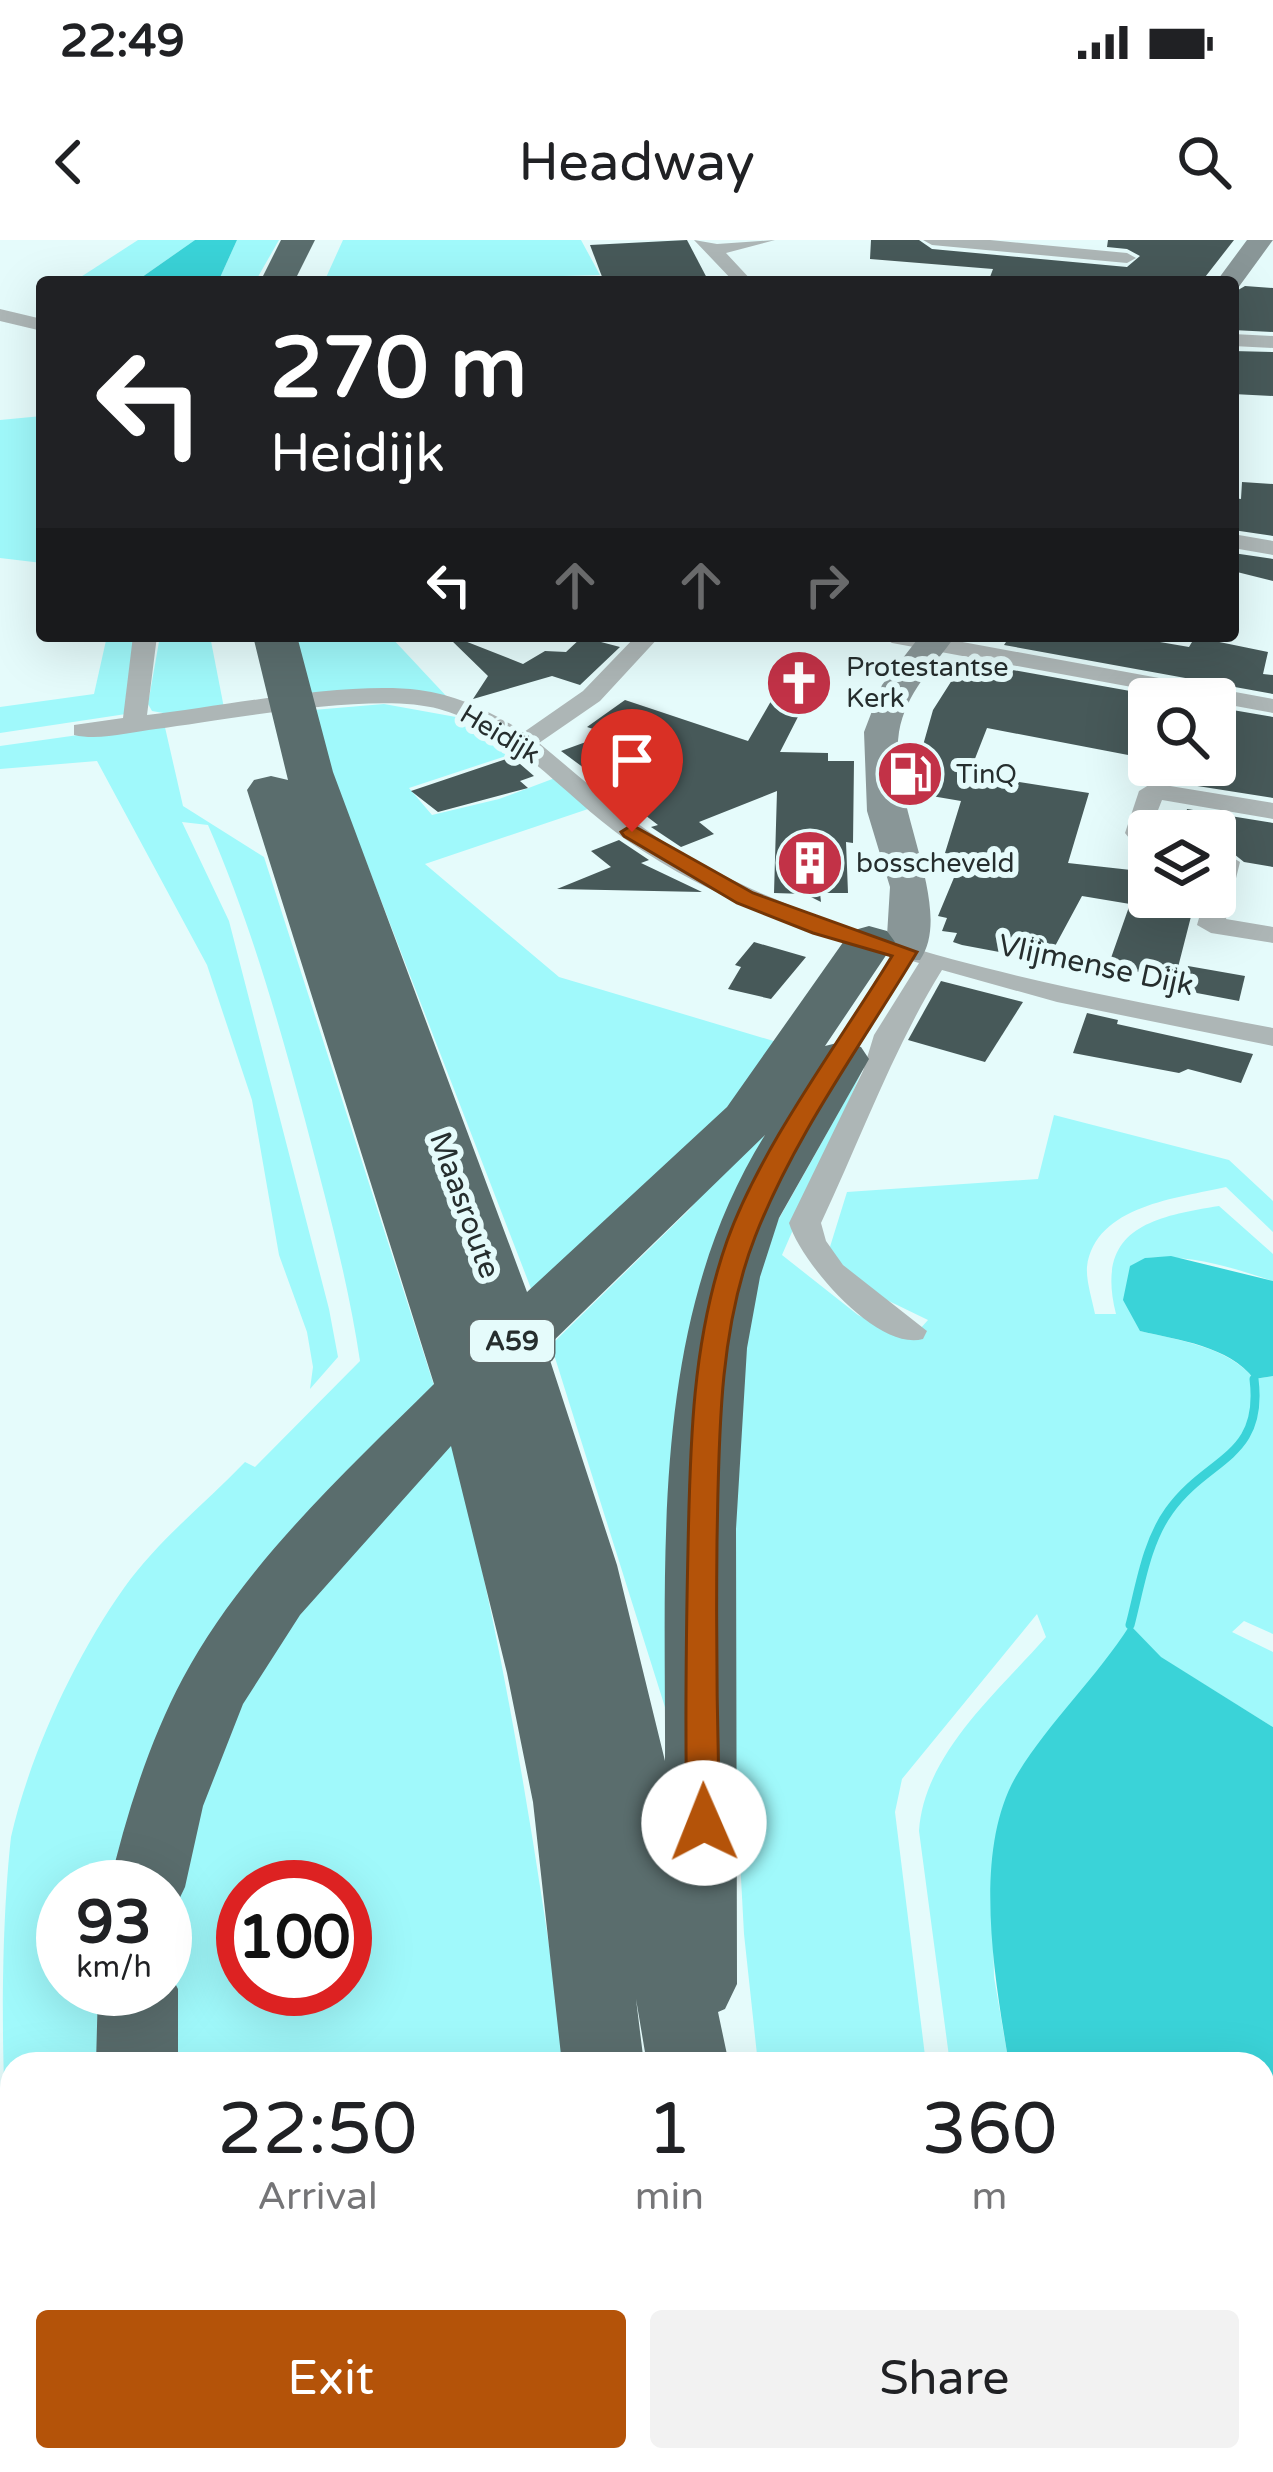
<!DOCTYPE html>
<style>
:root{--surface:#fff;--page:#f2f2f2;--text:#202124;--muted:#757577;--accent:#b45309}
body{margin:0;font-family:"Varela Round",sans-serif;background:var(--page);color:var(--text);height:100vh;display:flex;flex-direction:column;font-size:45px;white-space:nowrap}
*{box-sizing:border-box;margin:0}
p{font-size:39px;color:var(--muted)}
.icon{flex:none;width:66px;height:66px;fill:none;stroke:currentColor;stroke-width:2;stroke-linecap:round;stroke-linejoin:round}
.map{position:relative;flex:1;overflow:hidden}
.panel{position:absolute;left:0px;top:1812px;width:1275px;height:420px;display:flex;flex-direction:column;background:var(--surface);border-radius:36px 36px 0 0;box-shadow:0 12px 48px #0002}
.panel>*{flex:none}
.guide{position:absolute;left:36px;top:36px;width:1203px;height:366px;border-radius:12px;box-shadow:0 12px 48px #0002;background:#202124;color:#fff;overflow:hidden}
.tools{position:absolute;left:1128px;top:438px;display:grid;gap:24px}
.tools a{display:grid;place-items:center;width:108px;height:108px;border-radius:12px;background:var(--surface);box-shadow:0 12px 48px #0002;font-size:60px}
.speed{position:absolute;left:36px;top:1620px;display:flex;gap:24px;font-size:60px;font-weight:700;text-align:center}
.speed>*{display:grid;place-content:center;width:156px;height:156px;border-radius:50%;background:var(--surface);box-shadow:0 12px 48px #0002;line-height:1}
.speed small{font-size:30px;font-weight:400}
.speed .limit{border:18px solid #d22;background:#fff;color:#111}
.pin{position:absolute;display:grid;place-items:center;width:102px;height:102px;color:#fff;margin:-123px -51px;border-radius:50% 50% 50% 0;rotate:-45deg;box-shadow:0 0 12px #0007}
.pin .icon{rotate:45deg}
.me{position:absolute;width:132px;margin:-66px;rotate:359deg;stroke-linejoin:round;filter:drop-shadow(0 0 9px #0008)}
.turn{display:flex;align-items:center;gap:42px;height:252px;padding:0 36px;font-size:54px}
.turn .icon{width:156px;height:156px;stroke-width:2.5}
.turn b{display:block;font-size:84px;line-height:102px}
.lanes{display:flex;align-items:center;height:114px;padding:0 36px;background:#0003;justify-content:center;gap:60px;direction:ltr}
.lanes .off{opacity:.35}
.eta{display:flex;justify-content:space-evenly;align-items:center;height:204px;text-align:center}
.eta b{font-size:72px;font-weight:600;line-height:84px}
.primary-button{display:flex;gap:24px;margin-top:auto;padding:24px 36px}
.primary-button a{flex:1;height:138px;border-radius:12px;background:var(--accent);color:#fff;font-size:48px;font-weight:600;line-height:138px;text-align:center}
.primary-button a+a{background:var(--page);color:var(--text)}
.status{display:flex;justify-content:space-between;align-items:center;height:84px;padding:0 60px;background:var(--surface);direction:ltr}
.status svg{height:33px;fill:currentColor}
header{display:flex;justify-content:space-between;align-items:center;height:156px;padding:0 36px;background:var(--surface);font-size:54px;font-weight:600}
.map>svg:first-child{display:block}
.green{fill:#a0f9fb;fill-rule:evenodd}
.water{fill:#3ad3d8}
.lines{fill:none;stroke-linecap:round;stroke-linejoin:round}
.stream{stroke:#3ad3d8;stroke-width:9}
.building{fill:#475959}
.minor{fill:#adb6b6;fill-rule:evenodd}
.secondary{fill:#899697;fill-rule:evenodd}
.motorway{fill:#5a6d6d;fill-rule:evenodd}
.route{fill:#b45309;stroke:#753606;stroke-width:3}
.labels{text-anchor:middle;stroke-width:12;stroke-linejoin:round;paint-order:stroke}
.far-poi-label{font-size:27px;fill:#262e2e;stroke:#e5fbfb;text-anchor:start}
.far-street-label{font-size:27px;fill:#262e2e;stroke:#e5fbfb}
.shield{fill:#e5fbfb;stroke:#5f6c6c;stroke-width:3}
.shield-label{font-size:27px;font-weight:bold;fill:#262e2e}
.street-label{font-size:30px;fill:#262e2e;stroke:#e5fbfb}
</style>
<div class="status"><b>22:49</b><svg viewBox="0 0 49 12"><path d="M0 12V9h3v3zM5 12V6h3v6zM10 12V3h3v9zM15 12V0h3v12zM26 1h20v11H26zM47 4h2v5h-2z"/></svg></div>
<header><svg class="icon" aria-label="back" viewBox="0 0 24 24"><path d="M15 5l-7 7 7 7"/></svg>Headway<svg class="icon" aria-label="search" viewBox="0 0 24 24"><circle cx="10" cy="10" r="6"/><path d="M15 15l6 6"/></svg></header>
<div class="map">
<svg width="1273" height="2232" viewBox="0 0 1273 2232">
<rect width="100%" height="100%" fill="#e5fbfb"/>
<g class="green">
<polygon points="138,0 195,0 135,42 73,42"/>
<polygon points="237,0 279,0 255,42 218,42"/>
<polygon points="343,0 581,0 600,35 563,36 563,42 324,42"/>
<polygon points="42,176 42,323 0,318 0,180"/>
<polygon points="107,396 142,396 126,474 0,493 0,467 94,454"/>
<polygon points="160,396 210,396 224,468 169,474 152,471 148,464"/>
<polygon points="294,396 390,396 449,459 310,458"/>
<polygon points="384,464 456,477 518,512 409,548 432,575 499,559 555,538 594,567 425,624 559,737 787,805 537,1064 338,549 313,470"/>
<path d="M164,483L183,566L264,617L439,1161L117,1647H63V1749H109L107,1824H12V1954C0,1855 0,1695 11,1597C30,1514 75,1417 124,1348C158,1300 205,1264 245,1222L255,1227L360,1121C348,1040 326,960 305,880C277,777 251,684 208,585L182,582L229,681L329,1069L338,1117L310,1149L313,1127L307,1092L279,1015L252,860L207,725L97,521L0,529V506Z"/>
<path d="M862,831L782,1015L858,1075L910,1100L928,1080L864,1049L829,1010L847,952L1038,939L1054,875L1229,920L1273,961V992L1226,947C1179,958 1095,965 1087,1027C1086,1041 1092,1059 1095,1074H1116C1095,991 1148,977 1219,966L1273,1014V1041C1231,1027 1190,1014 1145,1018L1140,1091C1178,1100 1229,1107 1254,1139L1273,1136V1394L1244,1381L1232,1392L1273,1412V1487L1160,1417L1130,1386L998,1586L992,1642L994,1737L1009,1824H950L919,1591C924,1514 997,1453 1046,1397L1037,1374L902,1539L895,1572L926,1824H758L744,1694L721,1264L732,1117L772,991Z"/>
<polygon points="753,893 780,902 669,1480 551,1105 689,970"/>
<path d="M451,1200C504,1404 537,1615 566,1824H149L165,1749V1647L221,1456ZM243,1647H345V1749H243Z"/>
<polygon points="1263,2217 1273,2223 1273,2232 1056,2232 1048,2220"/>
<polygon points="74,2220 186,2220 189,2232 77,2232"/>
<polygon points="250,2220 598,2220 599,2232 254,2232"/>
<polygon points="801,2220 1007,2220 1015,2232 802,2232"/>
</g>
<g class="water">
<polygon points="195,0 237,0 218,42 135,42"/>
<path d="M1171,1016L1273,1041V1136L1254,1139C1229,1106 1178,1100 1140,1091L1123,1060L1130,1026L1145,1018Z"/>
<path d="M1130,1385L1161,1417L1273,1487V1935L1267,1954L1273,1978V2223L1263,2217V1824H1009C995,1740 971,1609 1018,1533C1050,1481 1097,1437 1130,1385Z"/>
</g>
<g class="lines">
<path class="stream" d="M1130,1385C1140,1347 1146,1303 1169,1271C1207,1217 1264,1219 1254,1139"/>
</g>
<g class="building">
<polygon points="687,0 709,42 604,42 590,5"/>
<polygon points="871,0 919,0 932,9 1127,27 1140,16 1127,9 1107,7 1108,0 1234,0 1202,41 1189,42 1002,42 990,37 993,29 870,19"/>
<polygon points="1245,46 1273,48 1273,92 1233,90 1233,53"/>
<polygon points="1233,111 1273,112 1273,156 1233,154"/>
<polygon points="1242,242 1273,244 1273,296 1233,290 1233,258 1241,259"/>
<polygon points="1233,313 1273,319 1273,341 1233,331"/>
<polygon points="452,396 523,424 545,411 566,412 582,397 620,407 580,445 552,436 473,459 488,436 449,398"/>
<polygon points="1010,396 1125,396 1189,407 1195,397 1268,412 1263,434 1273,435 1273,454 1004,405"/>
<polygon points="793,423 823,428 780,512 828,513 828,521 854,521 853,603 846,602 848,653 820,653 821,662 805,654 774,653 777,551 699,582 714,594 681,607 651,587 658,585 628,562 649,555 638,518 588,531 561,511 608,494 587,487 625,460 748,501"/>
<polygon points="985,425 1158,456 1149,459 1149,519 987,488 969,534 1089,553 1068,623 1131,630 1149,625 1149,657 1196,657 1175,739 1133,731 1130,740 1105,735 1130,664 1082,656 1047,721 962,705 953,702 957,693 942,691 947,678 938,676 963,616 945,613 961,561 914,553 929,517 920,516 933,470 954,437 959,432 979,436"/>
<polygon points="1215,467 1273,477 1273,558 1191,545 1195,525 1215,525"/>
<polygon points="512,517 534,536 520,541 528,548 438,572 411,551"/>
<polygon points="1187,569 1273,583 1273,627 1244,622 1229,610 1215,615 1215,591 1183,591"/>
<polygon points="619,600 649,620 641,623 702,652 557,649 611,627 591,611"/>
<polygon points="754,702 806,717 771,759 728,749 741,727 735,725"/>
<polygon points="1188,726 1245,736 1239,761 1181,750"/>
<polygon points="941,741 1023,762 985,822 908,800"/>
<polygon points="1087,773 1118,780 1117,784 1253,814 1241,843 1188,829 1179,833 1073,813"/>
</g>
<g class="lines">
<g class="minor">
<polygon points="694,0 717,4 775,0 726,13 753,42 734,42"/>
<polygon points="923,0 990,0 1127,13 1136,18 1127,23 932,5"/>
<polygon points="0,69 42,79 42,91 0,81"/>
<polygon points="1233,94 1273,96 1273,108 1233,106"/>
<polygon points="1233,294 1273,301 1273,315 1233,308"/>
<path d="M133,396H157L147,475C225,466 345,441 419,450C458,455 491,472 524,492L583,451L636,396H660L600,461L539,503C591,546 641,592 701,624C874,716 1082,751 1273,788V806L1057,762L942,730C893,809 861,898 821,983L826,1001L843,1025L927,1091L923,1099C878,1112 801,1023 789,983L863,831L874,795L919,723C811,692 718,664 625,599C563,555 514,490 439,469C375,451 227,480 156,489C131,492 99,501 74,495V485L123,478Z"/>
<polygon points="880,396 930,396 1273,459 1273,473 892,403"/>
<polygon points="1152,543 1273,563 1273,579 1162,560 1147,598 1129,598 1125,593 1139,551"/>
<polygon points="1227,614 1240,622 1226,679 1273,687 1273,703 1211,693 1197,685 1205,657 1215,657 1215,620"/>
</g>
<g class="secondary">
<polygon points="1247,0 1273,0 1238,48 1233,49 1233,42 1216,42"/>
<path d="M920,396H955C933,428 906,452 899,492C888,561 956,668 920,720H892L886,712L890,647L867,571L864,492L882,445Z"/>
</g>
<g class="motorway">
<polygon points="281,0 315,0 294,42 260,42"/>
<path d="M253,396H297L333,532L527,1052L727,867L851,691L869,686L887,691L895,702L825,806L841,802L861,807L869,819L779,978L760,1037L747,1108L736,1289L737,1744L725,1769L718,1772L729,1824H647L636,1759L644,1824H562L533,1562L507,1433L451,1206L300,1375L243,1464L203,1566L185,1647L174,1670L165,1674V1647H109C126,1576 148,1504 183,1438C243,1326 344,1233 434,1144L247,550L254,540L271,536L288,540ZM765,895C649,1081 666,1310 665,1521L617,1325L546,1108Z"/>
<polygon points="165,1724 178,1749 178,1824 96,1824 98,1749 165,1749"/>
<polygon points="187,2220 279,2220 283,2232 191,2232"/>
<polygon points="597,2220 774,2220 775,2232 598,2232"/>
</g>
</g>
<path class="route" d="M632,585L753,653L917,712C862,804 794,896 755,997C718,1092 719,1200 717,1302C716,1396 717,1489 720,1583L715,1593L704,1597L692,1593L687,1583C685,1492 686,1400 688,1309C690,1205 692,1100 727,1001C761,906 839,803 892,716L813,693L737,663L624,596L621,592Z"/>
<defs>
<symbol id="church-disc" viewBox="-11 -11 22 22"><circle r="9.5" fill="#c23247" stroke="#e5fbfb"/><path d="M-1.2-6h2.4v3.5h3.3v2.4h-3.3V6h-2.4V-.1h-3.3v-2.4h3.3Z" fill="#fff"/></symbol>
<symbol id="fuel-disc" viewBox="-11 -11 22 22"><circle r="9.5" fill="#c23247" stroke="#e5fbfb"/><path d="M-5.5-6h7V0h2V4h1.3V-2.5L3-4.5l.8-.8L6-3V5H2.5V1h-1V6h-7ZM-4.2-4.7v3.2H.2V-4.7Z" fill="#fff"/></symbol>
<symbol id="building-disc" viewBox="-11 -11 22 22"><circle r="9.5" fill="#c23247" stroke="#e5fbfb"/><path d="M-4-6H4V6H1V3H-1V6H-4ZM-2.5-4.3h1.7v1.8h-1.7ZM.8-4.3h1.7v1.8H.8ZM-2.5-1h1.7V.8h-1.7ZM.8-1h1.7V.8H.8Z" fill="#fff"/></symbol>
</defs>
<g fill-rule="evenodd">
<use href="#church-disc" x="761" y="405" width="76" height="76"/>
<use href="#fuel-disc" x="872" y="496" width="76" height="76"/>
<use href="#building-disc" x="772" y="585" width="76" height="76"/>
</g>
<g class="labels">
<g class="far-poi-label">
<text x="846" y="436">Protestantse<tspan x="846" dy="31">Kerk</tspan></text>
<text x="956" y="543">TinQ</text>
<text x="856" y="632">bosscheveld</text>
</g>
<g class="far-street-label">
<text transform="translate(500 494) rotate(31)" y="9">Heidijk</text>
</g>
<rect class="shield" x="470" y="1080" width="84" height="42" rx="9"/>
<g class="shield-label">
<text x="512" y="1110">A59</text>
</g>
<g class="street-label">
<text transform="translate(1096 725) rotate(12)" y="10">Vlijmense Dijk</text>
<text transform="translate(465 965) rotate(70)" y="10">Maasroute</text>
</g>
</g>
</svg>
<div class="tools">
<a><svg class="icon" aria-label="search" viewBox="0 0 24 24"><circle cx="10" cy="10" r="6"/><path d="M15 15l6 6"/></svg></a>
<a><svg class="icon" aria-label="layers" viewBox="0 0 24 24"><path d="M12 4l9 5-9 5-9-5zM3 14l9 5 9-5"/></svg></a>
</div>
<div class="speed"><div>93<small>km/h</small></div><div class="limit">100</div></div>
<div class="pin" style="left:632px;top:592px;background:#d93025"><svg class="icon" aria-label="arrive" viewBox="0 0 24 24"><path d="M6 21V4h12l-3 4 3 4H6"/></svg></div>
<svg class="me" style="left:704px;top:1583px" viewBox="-20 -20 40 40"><circle r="19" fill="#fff"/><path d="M0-13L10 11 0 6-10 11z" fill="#b45309"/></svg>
<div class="guide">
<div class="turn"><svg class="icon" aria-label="left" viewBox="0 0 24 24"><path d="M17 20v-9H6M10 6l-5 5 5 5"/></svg><div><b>270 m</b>Heidijk</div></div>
<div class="lanes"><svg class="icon" aria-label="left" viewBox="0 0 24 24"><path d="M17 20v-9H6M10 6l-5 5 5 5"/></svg><svg class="icon off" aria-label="ahead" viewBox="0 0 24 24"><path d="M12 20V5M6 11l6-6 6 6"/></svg><svg class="icon off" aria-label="ahead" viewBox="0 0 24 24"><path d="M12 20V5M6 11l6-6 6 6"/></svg><svg class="icon off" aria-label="right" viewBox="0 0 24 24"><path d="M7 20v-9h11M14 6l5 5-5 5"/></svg></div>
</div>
<section class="panel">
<div class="eta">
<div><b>22:50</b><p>Arrival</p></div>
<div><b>1</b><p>min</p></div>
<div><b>360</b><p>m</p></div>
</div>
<div class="primary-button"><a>Exit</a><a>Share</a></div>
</section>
</div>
